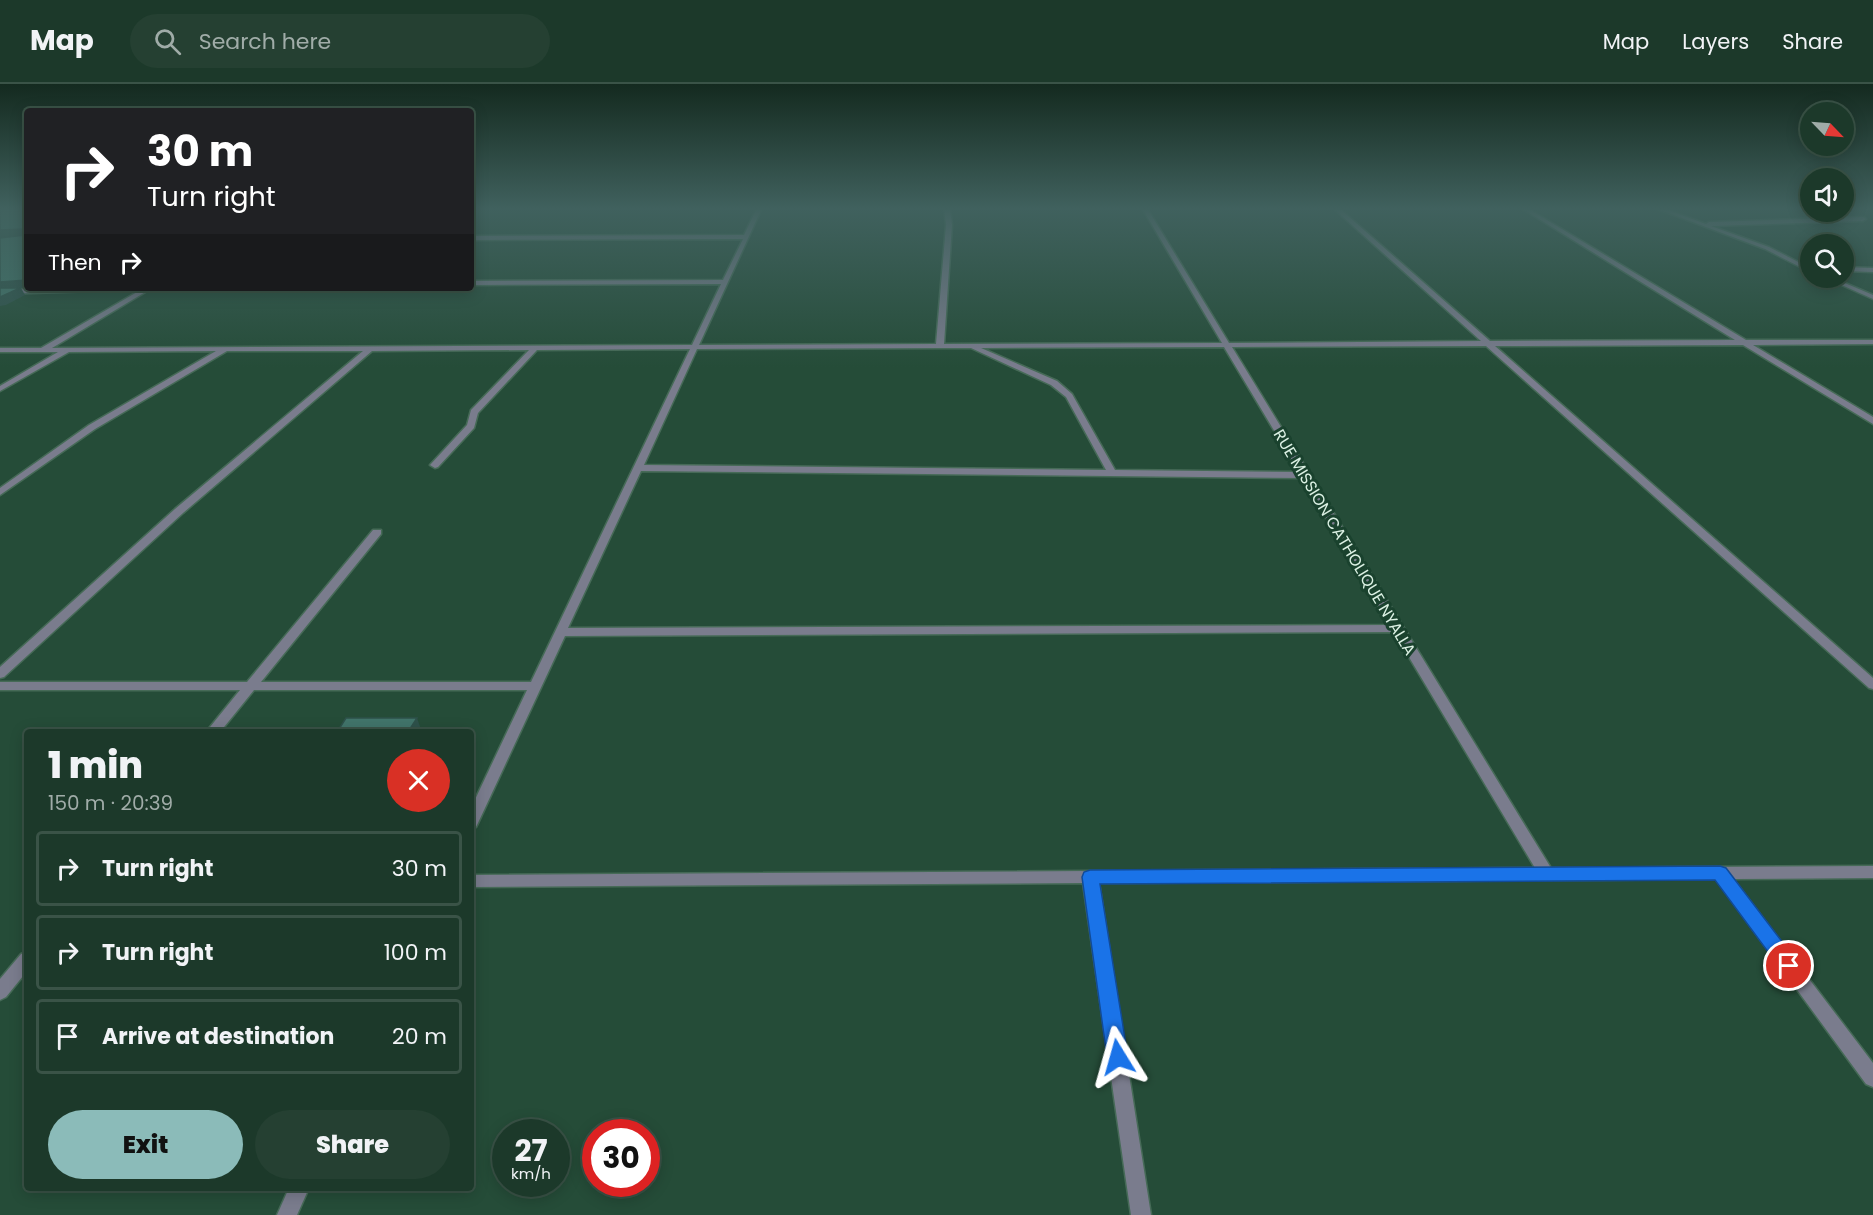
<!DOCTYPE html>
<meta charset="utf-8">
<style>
:root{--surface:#1c392a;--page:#254032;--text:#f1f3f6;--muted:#a0aca8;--line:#3a5347;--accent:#8bbbb9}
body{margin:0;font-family:Poppins,sans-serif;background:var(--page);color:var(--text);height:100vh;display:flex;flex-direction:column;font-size:22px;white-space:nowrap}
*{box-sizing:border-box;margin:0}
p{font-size:20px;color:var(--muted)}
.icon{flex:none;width:33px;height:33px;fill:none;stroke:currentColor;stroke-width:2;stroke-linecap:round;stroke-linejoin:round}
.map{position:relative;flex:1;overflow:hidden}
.drawer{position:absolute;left:24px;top:645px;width:450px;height:462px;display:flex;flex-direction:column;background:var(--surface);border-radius:6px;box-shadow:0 3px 15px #0003,0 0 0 2px var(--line)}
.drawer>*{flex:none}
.hud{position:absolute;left:24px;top:24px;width:450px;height:183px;border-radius:6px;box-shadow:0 3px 15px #0003,0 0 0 2px var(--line);background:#202124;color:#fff;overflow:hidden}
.needle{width:39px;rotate:115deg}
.controls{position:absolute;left:1800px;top:18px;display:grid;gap:12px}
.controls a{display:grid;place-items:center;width:54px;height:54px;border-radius:50%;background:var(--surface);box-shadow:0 3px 15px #0003,0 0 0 2px var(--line);font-size:30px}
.speed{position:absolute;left:492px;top:1035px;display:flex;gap:12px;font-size:30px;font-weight:700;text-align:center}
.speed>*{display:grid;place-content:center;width:78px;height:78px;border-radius:50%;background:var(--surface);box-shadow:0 3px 15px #0003,0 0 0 2px var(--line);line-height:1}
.speed small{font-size:15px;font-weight:400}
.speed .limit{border:9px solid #d22;background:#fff;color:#111}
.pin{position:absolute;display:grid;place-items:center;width:51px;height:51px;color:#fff;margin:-26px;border:3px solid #fff;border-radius:50%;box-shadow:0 2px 6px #0007}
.me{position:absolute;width:66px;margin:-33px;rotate:352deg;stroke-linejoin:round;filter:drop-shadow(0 0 4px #0008)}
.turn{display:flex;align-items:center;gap:21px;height:126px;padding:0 24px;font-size:27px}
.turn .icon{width:78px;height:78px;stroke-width:2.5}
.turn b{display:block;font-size:42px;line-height:51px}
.then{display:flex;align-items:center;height:57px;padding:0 24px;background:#0003;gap:12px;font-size:22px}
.round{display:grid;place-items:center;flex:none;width:63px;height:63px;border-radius:32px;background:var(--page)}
.head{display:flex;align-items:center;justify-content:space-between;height:102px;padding:0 24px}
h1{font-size:36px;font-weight:800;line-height:45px}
.primary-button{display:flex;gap:12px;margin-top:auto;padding:12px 24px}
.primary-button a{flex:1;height:69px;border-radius:36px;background:var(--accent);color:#111;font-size:24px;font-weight:800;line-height:69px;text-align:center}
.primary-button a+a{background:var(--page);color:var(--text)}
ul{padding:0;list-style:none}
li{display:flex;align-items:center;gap:18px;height:75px;margin:0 12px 9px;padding:0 12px;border:3px solid var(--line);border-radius:6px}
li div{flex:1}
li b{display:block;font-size:22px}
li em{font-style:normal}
header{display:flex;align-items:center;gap:36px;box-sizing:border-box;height:84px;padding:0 30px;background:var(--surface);border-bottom:2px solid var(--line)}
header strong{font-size:28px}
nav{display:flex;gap:33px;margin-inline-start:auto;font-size:21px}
.search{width:420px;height:54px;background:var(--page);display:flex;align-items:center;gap:15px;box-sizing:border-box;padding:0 21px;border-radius:33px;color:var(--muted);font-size:22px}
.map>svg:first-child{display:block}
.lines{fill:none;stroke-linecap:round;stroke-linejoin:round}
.minor-casing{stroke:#466a57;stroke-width:3}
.minor{fill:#7a7c8d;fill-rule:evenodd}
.shaded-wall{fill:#2e514a}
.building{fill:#41746a;stroke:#2e514a;stroke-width:1.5}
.route{fill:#1a73e8;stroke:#114b97;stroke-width:1.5}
.labels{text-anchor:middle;stroke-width:6;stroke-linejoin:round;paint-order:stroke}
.street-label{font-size:16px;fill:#dcf1e4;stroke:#1a422e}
</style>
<header>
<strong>Map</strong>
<div class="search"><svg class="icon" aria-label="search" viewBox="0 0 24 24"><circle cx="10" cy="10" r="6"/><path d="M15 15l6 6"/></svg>Search here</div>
<nav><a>Map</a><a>Layers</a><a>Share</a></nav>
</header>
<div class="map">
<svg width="1873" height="1131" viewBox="0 0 1873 1131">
<rect width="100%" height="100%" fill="#254c38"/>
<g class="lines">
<defs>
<g id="minor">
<path d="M757,124H762L699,261L936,260L946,141L944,124H950L952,141L944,260L1222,259L1142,124H1147L1229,259L1481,257L1333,124H1339L1490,257L1735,256L1521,124H1527L1746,256H1873V260L1753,261L1873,333V340L1743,261L1495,262L1873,594V605L1869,604L1486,262L1232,263L1551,784L1873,782V794L1733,795L1873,979V1003L1866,1000L1716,795L1099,799L1151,1131H1131L1083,799L471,803V791L1535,784L1394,548L565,552L478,739L476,743L471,744V724L527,606H254L220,648H206L240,606H0V598H247L373,446H381V450L261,598H531L690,265L537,266L478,329L474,344L438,383L435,384L430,381L467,341L471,326L529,266L372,267L183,429L4,593L0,594V583L175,425L363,267H227L95,345L0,411V404L89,341L216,267L69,268L0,307V302L58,268H0V264H41L144,204H152L52,264L692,261L721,200L471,201V197L723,196L743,155L471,156V152L744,151ZM1224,263L1299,388L1115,386L1072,310L1057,297L981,264ZM940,264H971L1051,301L1066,313L1106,386L644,381L697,265ZM641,387L1302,394L1390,541L568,544Z"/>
<polygon points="1655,124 1663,124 1706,140 1709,138 1863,133 1866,135 1863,137 1711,142 1769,163 1810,184 1810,188 1765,165"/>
<polygon points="1844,183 1873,184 1873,188 1844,187"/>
<polygon points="1826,194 1833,194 1873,211 1873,215"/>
<polygon points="64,204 129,204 126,206 0,210 0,206"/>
<polygon points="27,868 27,887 6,913 0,916 0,895 21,870"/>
<polygon points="289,1104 309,1104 297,1131 277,1131"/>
</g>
</defs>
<use href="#minor" class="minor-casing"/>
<use href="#minor" class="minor"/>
</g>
<g class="shaded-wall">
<polygon points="23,145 27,152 0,153 0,146"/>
<polygon points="27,196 27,204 21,204 25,211 6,221 0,222 0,198"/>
<polygon points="417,634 422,648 408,648"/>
</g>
<g class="building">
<polygon points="0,124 27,124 27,196 0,198 0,154 26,151 23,145 0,146"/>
<polygon points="0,204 20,204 0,213"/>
<polygon points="346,634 417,634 408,648 329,648 331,645 339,645"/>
</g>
<linearGradient id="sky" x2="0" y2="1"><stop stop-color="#142a1f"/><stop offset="0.44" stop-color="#40615e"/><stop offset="1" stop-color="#40615e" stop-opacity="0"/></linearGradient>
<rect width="1873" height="283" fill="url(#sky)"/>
<polygon class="route" points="1720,782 1726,784 1796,876 1799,882 1796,888 1789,891 1783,888 1715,796 1100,800 1128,973 1125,980 1118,983 1110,980 1107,973 1082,793 1084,788 1090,786"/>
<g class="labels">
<g class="street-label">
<text transform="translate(1345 458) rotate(59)" y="6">RUE MISSION CATHOLIQUE NYALLA</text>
</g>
</g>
</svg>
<div class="controls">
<a><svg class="needle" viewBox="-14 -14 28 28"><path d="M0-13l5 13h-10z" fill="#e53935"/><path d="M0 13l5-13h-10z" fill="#a0aca8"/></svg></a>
<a><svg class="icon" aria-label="sound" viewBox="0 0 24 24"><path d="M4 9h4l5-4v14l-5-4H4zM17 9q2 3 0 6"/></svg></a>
<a><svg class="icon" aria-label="search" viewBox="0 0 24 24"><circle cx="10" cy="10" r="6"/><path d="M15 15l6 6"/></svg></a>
</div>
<div class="speed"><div>27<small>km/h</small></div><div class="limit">30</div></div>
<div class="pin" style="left:1789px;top:882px;background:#d93025"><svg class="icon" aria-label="arrive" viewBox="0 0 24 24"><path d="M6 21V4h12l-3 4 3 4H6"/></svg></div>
<svg class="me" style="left:1118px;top:973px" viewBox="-20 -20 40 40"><path d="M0-17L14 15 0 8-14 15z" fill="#1a73e8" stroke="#fff" stroke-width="4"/></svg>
<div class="hud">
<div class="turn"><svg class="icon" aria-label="right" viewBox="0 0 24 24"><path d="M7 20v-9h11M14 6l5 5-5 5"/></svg><div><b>30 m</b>Turn right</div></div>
<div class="then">Then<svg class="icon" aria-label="right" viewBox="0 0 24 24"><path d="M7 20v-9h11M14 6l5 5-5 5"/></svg></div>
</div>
<section class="drawer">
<div class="head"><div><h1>1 min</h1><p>150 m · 20:39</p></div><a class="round" style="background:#d93025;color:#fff"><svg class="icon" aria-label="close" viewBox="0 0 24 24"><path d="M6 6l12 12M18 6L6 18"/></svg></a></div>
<ul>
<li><svg class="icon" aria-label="right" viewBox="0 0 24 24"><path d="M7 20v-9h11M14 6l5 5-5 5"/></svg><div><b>Turn right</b></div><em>30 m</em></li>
<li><svg class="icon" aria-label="right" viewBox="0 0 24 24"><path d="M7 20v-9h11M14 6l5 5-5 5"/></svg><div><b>Turn right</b></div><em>100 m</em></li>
<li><svg class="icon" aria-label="arrive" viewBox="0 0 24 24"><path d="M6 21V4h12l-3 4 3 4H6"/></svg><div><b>Arrive at destination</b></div><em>20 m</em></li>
</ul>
<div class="primary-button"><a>Exit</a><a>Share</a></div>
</section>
</div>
